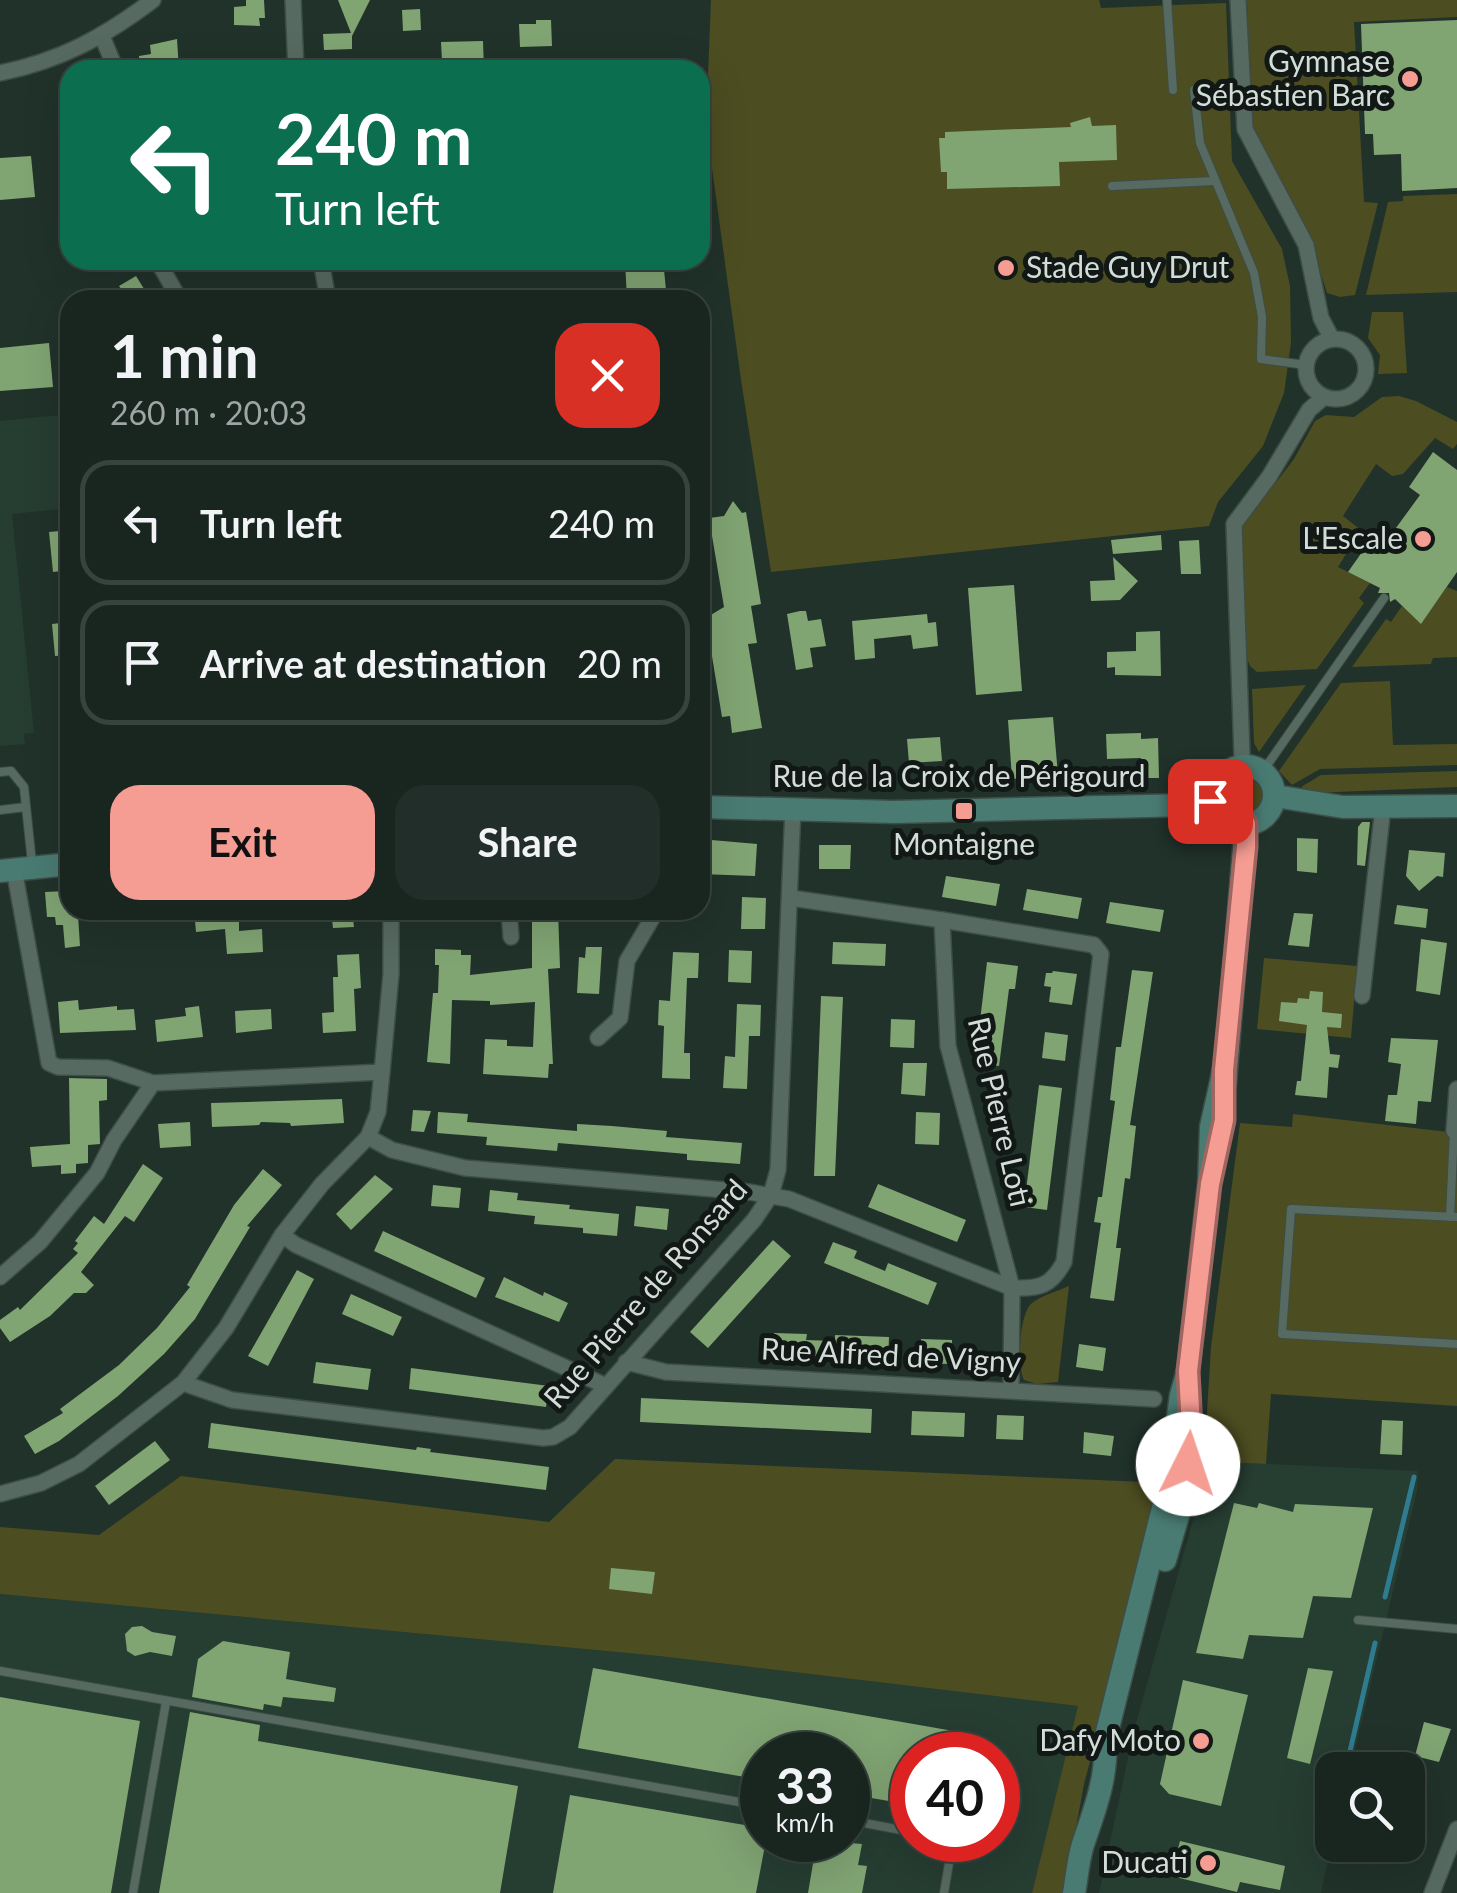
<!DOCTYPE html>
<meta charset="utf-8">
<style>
:root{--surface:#192620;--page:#222e29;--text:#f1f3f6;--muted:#9fa5a5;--line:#37433e;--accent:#f59c93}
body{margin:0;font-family:Lato,sans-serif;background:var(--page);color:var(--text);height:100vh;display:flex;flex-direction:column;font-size:38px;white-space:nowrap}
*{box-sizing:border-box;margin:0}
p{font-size:32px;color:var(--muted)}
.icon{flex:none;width:55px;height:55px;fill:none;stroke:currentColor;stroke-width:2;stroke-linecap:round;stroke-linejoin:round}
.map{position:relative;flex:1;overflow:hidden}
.details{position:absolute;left:60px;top:290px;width:650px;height:630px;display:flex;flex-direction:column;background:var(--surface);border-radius:30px;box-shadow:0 10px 40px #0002,0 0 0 2px var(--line)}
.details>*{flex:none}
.top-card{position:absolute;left:60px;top:60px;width:650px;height:210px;border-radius:30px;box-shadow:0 10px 40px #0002,0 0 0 2px var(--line);background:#0b6e4f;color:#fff;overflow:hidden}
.tools{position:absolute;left:1315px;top:1752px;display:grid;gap:20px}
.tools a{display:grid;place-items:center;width:110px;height:110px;border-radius:20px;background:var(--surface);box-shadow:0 10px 40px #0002,0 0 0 2px var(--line);font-size:50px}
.speed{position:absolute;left:740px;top:1732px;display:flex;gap:20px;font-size:50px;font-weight:700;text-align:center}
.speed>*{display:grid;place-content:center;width:130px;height:130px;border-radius:50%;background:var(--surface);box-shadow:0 10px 40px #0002,0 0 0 2px var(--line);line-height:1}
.speed small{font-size:25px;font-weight:400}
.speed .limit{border:15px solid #d22;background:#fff;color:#111}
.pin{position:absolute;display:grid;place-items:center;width:85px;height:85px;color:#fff;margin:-42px;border-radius:20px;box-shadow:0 5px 15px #0006}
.me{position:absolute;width:110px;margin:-55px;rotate:4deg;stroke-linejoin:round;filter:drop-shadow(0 0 8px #0008)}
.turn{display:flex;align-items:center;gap:35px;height:210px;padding:0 50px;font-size:45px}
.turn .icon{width:130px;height:130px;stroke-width:2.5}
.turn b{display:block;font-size:70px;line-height:85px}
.round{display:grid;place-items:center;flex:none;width:105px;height:105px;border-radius:30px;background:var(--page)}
.head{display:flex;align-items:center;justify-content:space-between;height:170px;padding:0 50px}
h1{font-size:60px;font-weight:700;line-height:75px}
.primary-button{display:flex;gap:20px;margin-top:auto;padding:20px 50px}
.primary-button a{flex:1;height:115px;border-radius:30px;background:var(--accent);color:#111;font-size:40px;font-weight:700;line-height:115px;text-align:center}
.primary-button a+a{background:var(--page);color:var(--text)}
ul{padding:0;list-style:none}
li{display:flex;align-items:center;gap:30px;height:125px;margin:0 20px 15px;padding:0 30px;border:5px solid var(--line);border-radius:30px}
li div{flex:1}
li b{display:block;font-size:38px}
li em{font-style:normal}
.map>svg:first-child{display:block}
.built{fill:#263d32;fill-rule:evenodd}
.green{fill:#4c4d21}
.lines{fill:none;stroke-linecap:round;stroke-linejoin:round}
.stream{stroke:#2f7b90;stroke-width:5}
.building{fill:#81a473}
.lane-casing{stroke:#3e4d46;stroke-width:10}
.street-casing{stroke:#3e4d46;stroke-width:18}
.secondary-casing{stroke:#3e4d46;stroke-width:25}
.lane{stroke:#576a61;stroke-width:8}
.street{stroke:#576a61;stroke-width:15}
.secondary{stroke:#497b73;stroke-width:22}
.route-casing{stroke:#9f6560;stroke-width:25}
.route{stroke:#f59c93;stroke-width:18}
.poi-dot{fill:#f59c93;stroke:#111815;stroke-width:4}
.labels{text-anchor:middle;stroke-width:10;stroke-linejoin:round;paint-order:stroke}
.poi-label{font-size:30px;fill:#d3ddd8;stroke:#111815;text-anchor:end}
.street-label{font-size:30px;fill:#d3ddd8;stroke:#111815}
</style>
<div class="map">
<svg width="1457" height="1893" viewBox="0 0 1457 1893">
<rect width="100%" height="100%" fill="#21322b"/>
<g class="built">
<polygon points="70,414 70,508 12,514 34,733 24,734 25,744 0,746 0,421"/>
<polygon points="1204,1461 1418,1471 1417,1491 1350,1770 1332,1770 1332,1843 1321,1893 1099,1893 1134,1730 1199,1499"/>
<path d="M0,1594L659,1656L1079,1706L1032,1893H0ZM762,1755H848V1840H762ZM912,1755H998V1840H912Z"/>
</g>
<g class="green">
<polygon points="711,0 1099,0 1101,8 1226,3 1232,161 1282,249 1290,286 1291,343 1284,393 1263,446 1218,502 1209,526 771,572 741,380 706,124"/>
<polygon points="1247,0 1457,0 1457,17 1354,22 1364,202 1378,203 1355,295 1340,297 1327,293 1306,228 1256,140 1250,125"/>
<polygon points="1457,194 1457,292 1366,295 1388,202 1403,201 1403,196"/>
<polygon points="1372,312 1403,312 1407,373 1378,374 1380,355 1368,338"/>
<polygon points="1399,396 1416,401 1457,422 1457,444 1453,449 1435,438 1403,474 1392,476 1376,464 1343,516 1361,530 1338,567 1370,583 1359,598 1364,603 1317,669 1257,672 1250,666 1246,656 1240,532 1244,524 1294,459 1315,421 1326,415 1354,417 1382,397"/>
<polygon points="1447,587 1457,591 1457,657 1433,658 1431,664 1352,667 1386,619 1391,622 1402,606 1421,623"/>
<polygon points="1390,681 1393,745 1457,744 1457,765 1320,769 1292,785 1279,771 1341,683"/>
<polygon points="1306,685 1259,752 1254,743 1252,689"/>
<polygon points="1457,771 1457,787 1312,793 1301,787 1321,775"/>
<circle cx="1245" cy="795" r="18"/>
<polygon points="1264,958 1357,966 1351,1038 1257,1029"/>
<polygon points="1293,1114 1457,1133 1457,1406 1271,1394 1266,1464 1204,1461 1211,1347 1240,1123 1292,1127"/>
<path d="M1069,1286L1058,1382L1037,1384L1024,1380C1017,1366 1019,1313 1032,1303C1042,1295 1058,1291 1069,1286Z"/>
<polygon points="615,1459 1145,1482 1164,1485 1084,1784 1064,1893 1032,1893 1078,1706 659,1656 0,1594 0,1527 99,1535 181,1476 549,1522"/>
</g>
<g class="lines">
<g class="stream">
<polyline points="1385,1597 1414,1477"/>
<polyline points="1347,1764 1375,1643"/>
</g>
</g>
<g class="building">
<polygon points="246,0 264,0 265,18 259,18 260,26 234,25 234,7 246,6"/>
<polygon points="338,0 370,0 352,36 352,49 324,50 323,34 351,33"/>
<polygon points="420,9 421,30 403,31 402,10"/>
<polygon points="536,20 551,20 552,46 520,47 519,24 536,24"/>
<polygon points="1457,20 1457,188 1402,191 1401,154 1374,155 1373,134 1365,134 1361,24"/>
<polygon points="177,39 179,70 140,70 139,56 151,54 150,45"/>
<polygon points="483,41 484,70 466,70 465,60 442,61 441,42"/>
<polygon points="1090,117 1092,126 1116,125 1117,160 1059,162 1060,186 947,189 947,172 941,172 939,138 945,138 945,132 1071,127 1070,123"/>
<polygon points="31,156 35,197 0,200 0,158"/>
<polygon points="625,260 663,260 667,300 627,300"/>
<polygon points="136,276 151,300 128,300 119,286"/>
<polygon points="49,343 53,387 0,391 0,348"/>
<polygon points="1433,452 1457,470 1457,572 1421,624 1395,599 1390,602 1389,593 1378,593 1380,588 1348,572 1374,535 1385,543 1420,495 1409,487"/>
<polygon points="733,501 742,513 746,512 761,604 751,606 757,643 748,644 762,728 732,733 730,716 722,717 710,644 700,645 700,636 704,619 724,607 709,518 724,516"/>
<polygon points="70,530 70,570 53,572 49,532"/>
<polygon points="1161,535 1162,550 1113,554 1111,540"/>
<polygon points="1199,540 1201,574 1181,574 1179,541"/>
<polygon points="1113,557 1138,581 1120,600 1091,601 1090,581 1115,580"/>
<polygon points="1014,585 1022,691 976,695 968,588"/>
<polygon points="800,611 806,611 808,621 821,619 826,646 810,648 813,667 796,670 787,614"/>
<polygon points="927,614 928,623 936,622 938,646 913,649 911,635 874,639 875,658 855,660 852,621"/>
<polygon points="70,622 70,655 55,656 52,624"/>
<polygon points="1160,631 1161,676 1115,675 1115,667 1107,668 1107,652 1136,651 1136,632"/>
<polygon points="1053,717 1058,775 1012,779 1008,720"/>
<polygon points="1141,733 1141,739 1158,738 1159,778 1142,778 1141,758 1107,759 1106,734"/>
<polygon points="940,737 942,761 909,763 907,739"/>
<polygon points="1362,822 1370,822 1365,866 1357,865 1358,827"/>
<polygon points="1297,838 1318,839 1317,873 1297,871"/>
<polygon points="700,839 757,844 755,876 700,874"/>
<polygon points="819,845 851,845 850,869 819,869"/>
<polygon points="1409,850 1445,853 1443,877 1437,876 1419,891 1406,876"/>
<polygon points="946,876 1000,884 996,906 942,897"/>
<polygon points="1027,889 1082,898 1078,919 1023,910"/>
<polygon points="66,891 69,915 78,915 80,946 65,948 63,925 56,925 55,917 47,917 45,892"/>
<polygon points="742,897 766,898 765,929 741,929"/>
<polygon points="1110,902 1164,910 1160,932 1106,923"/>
<polygon points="1397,905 1428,909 1426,928 1394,924"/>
<polygon points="194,910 239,910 239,931 262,929 263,952 227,954 225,929 196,932"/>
<polygon points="331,910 352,910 354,927 333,928"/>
<polygon points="532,910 558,910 560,968 548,969 553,1064 549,1064 548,1078 483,1074 485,1039 507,1040 507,1046 533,1047 535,1002 490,1005 490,1001 452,1000 450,1064 427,1062 433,993 438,993 439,965 435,965 435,949 461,950 461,955 471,955 470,975 532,968"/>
<polygon points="1294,913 1313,914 1309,947 1288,945"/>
<polygon points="1421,939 1447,943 1440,995 1416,991"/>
<polygon points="833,942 886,944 885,966 832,964"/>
<polygon points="586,947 602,947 599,994 577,993 579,957 585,958"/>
<polygon points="729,950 752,951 751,983 728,982"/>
<polygon points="673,952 699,953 698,978 687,978 684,1053 690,1053 690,1079 662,1078 664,1026 658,1025 659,1000 670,1001"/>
<polygon points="359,954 361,988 354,989 356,1031 323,1033 322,1013 334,1012 333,977 338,977 337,955"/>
<polygon points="987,962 1018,966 1015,989 1009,989 999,1066 975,1063"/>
<polygon points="1132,970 1153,972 1130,1125 1136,1126 1130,1179 1125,1178 1116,1248 1121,1248 1114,1301 1090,1298 1101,1223 1094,1222 1098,1197 1102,1197 1115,1101 1110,1100 1116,1047 1121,1047"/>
<polygon points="1053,971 1077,974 1072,1005 1049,1002 1051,987 1044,986 1046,973 1052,973"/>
<polygon points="1310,991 1323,992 1322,1012 1342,1014 1341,1028 1327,1027 1330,1054 1340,1055 1338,1068 1329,1067 1327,1098 1295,1095 1297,1081 1301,1081 1307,1025 1279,1021 1281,1002 1297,1003 1298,998 1309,999"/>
<polygon points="821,996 843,997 835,1176 814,1176"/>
<polygon points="78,1000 79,1010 117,1006 117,1010 134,1009 136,1030 60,1033 58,1002"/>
<polygon points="737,1004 761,1005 760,1036 749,1036 747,1089 723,1088 725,1056 735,1057"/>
<polygon points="199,1006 203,1037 157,1042 155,1020 186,1016 185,1008"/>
<polygon points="271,1009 272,1029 236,1033 235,1011"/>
<polygon points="891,1019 915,1020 914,1048 890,1047"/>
<polygon points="1045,1032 1068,1035 1065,1061 1042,1058"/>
<polygon points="1391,1038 1438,1040 1431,1102 1418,1101 1416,1124 1385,1121 1388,1095 1397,1095 1401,1064 1388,1062"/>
<polygon points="903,1063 927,1063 925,1096 901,1094"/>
<polygon points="69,1078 107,1079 107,1100 99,1101 100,1144 88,1145 88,1163 76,1164 76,1173 61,1174 61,1165 32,1167 30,1147 70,1144"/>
<polygon points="1039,1085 1062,1088 1047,1210 1024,1207"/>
<polygon points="342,1099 344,1123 291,1126 290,1123 261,1122 259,1125 212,1127 211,1103"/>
<polygon points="413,1110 431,1111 424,1132 411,1131"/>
<polygon points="438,1112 468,1114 467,1122 577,1131 577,1124 612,1126 667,1131 666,1137 742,1143 740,1164 687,1160 687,1154 558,1143 557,1151 486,1145 487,1137 437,1133"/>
<polygon points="916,1112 940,1113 939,1145 915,1144"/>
<polygon points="190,1122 191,1146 160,1148 158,1124"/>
<polygon points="143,1164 163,1178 134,1222 125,1216 81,1272 94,1285 86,1293 74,1293 50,1316 10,1342 0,1328 0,1320 18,1307 20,1310 78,1253 73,1249 78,1243 75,1241 94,1216 104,1224"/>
<polygon points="263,1169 282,1185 247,1226 250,1227 195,1319 164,1354 118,1396 59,1441 35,1454 24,1436 63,1413 60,1409 119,1365 157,1328 190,1287 187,1285 234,1205"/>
<polygon points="375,1175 393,1189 351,1230 336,1214"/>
<polygon points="878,1184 966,1220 957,1242 868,1207"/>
<polygon points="433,1185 461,1188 459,1208 431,1206"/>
<polygon points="490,1190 518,1193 517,1200 570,1205 569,1209 619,1214 617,1236 583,1233 583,1228 534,1224 535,1216 488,1211"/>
<polygon points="636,1206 669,1209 667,1230 634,1226"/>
<polygon points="383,1231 485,1278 476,1298 374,1251"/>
<polygon points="773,1240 791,1256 708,1348 690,1332"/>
<polygon points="833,1242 857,1251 854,1258 885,1271 888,1263 937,1283 928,1305 824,1263"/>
<polygon points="297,1270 314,1279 268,1366 248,1356"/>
<polygon points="504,1277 543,1296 544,1292 568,1303 559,1322 495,1297"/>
<polygon points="351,1294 402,1317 393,1336 342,1314"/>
<polygon points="774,1333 807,1334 806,1340 835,1341 835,1335 889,1337 888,1361 835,1359 798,1353 800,1357 773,1356"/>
<polygon points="921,1339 952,1340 952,1364 920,1363"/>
<polygon points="1079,1344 1106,1348 1103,1371 1076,1367"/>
<polygon points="316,1362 371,1369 368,1390 313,1383"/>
<polygon points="411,1368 549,1386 546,1407 409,1389"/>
<polygon points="641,1398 872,1409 871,1433 640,1422"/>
<polygon points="912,1411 965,1413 964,1437 911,1435"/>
<polygon points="997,1415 1024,1416 1023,1440 996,1439"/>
<polygon points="1382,1420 1403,1421 1402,1455 1380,1454"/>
<polygon points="211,1423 416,1450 417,1447 431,1449 430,1452 549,1467 546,1490 208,1448"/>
<polygon points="1084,1432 1114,1436 1111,1456 1083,1453"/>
<polygon points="155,1441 170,1460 109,1505 95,1486"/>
<polygon points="1234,1503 1257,1508 1259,1503 1293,1512 1295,1504 1373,1508 1351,1598 1313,1596 1303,1638 1249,1635 1243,1659 1196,1653"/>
<polygon points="611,1568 655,1572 652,1594 609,1589"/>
<polygon points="142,1626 152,1632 176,1636 172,1656 150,1652 135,1656 127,1651 125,1634 132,1627"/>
<polygon points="223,1641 290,1652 286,1679 336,1688 334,1702 283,1697 281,1707 264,1704 263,1710 192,1697 198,1659"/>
<polygon points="593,1668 982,1736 979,1755 912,1755 912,1805 848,1794 848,1755 762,1755 762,1780 578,1748"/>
<polygon points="1308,1668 1333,1671 1310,1764 1287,1758"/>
<polygon points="1183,1680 1248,1695 1221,1806 1169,1794 1160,1784"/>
<polygon points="0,1697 140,1721 111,1893 0,1893"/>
<polygon points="190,1712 260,1725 258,1741 518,1786 500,1893 159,1893"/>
<polygon points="1424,1722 1451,1729 1439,1762 1415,1756"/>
<polygon points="570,1795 762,1828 762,1840 766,1840 756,1893 553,1893"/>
<polygon points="817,1840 862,1844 858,1865 867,1866 862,1893 808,1893"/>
<polygon points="1180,1841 1285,1866 1280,1890 1240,1882 1237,1892 1171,1876"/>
</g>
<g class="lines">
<defs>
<g id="lane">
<polyline points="1167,0 1173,90"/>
<polyline points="1241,88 1194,90 1200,143 1254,273 1262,317 1261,359 1306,365"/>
<polyline points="1112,186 1214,181"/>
<polyline points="1263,771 1384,598"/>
<polyline points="0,772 11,771 24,787 32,863"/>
<polyline points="0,810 26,807"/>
<polyline points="1450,1217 1454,1131"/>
<polyline points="1457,1217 1291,1209 1282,1334 1457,1344"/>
<polyline points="1358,1620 1457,1629"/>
<polyline points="0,1671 762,1806"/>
<polyline points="848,1820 912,1832"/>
<polyline points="133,1893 166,1702"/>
<polyline points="944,1893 951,1851 945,1840"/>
</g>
<g id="street">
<polyline points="293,0 296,70"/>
<polyline points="1238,0 1245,129 1306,245 1321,318 1332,339"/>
<polyline points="102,36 116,70"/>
<path d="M0,73C60,61 104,37 153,0"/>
<polyline points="157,260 180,300"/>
<polyline points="321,260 328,300"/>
<circle cx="1336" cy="369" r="30"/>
<polyline points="1240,766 1242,756 1234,524 1269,477 1309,410 1324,397"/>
<polyline points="14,869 49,1063 58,1067 108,1068 153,1083"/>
<polyline points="791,898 942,920 948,1046 1012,1288 1011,1389"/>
<polyline points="509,910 511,937"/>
<polyline points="1362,996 1383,807"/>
<polyline points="598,1038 620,1018 627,961 657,910"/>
<polyline points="1454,1131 1457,1089"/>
<path d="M368,1137L392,1150L465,1168L749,1192L789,1199L1012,1288C1040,1289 1051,1286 1064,1262L1101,954L1094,945L942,920"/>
<polyline points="282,1235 296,1245 606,1386"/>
<polyline points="0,1277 40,1242 97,1173 114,1140 153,1083 382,1072"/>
<polyline points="626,1362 666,1372 1154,1399"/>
<polyline points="183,1383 232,1400 543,1438 553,1437 570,1427 754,1220 771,1195 778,1170 793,807"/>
<polyline points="0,1494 41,1483 79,1464 183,1383 226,1328 282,1235 322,1184 368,1137 378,1112 382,1072 391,974 391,910"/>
<polyline points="1432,1893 1457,1829"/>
</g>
<g id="secondary">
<circle cx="1245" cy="795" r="29"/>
<polyline points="1275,796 1343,807 1457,806"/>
<polyline points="700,807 894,812 1190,805 1216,798"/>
<polyline points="0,871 70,864"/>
<polyline points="1225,1083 1246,824"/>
<polyline points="1165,1560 1181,1505 1190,1445"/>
<path d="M1074,1893C1077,1877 1078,1860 1083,1844C1094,1812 1108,1776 1105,1740L1168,1488L1181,1395L1188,1371L1209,1184L1211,1127L1224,1069"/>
</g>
</defs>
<use href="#lane" class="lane-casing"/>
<use href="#street" class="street-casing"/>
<use href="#secondary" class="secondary-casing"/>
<use href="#lane" class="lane"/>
<use href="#street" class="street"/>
<use href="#secondary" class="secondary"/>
</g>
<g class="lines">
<defs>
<polyline id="route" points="1188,1464 1191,1428 1188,1371 1210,1184 1224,1120 1224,1070 1246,847 1246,824 1224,815 1216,798 1210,801"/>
</defs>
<use href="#route" class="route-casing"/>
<use href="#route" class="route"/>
</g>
<g class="poi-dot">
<circle cx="1410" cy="79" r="10"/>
<circle cx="1006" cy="268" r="10"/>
<circle cx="1423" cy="539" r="10"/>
<rect x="954" y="801" width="20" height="20" rx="5"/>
<circle cx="1201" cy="1741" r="10"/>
<circle cx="1208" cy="1863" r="10"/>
</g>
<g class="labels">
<g class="poi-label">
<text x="1390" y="72">Gymnase<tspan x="1390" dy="34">Sébastien Barc</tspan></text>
<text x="1026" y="278" text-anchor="start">Stade Guy Drut</text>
<text x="1403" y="549">L'Escale</text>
<text x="964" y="855" text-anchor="middle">Montaigne</text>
<text x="1181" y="1751">Dafy Moto</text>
<text x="1188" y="1873">Ducati</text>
</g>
<g class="street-label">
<text x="959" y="787">Rue de la Croix de Périgourd</text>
<text transform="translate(999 1112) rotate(77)" y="10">Rue Pierre Loti</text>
<text transform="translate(646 1294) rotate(-49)" y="10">Rue Pierre de Ronsard</text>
<text transform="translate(891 1356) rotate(3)" y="10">Rue Alfred de Vigny</text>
</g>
</g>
</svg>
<div class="tools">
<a><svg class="icon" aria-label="search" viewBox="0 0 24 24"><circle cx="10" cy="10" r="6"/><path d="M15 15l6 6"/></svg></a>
</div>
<div class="speed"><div>33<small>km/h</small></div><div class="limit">40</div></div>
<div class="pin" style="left:1210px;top:801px;background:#d93025"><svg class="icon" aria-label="arrive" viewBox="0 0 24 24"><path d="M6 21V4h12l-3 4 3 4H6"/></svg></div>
<svg class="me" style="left:1188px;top:1464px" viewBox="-20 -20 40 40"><circle r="19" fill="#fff"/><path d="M0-13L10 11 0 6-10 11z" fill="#f59c93"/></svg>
<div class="top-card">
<div class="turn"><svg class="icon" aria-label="left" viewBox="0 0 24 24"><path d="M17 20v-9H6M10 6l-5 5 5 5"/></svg><div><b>240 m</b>Turn left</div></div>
</div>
<section class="details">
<div class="head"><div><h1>1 min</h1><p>260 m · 20:03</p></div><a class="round" style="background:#d93025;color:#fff"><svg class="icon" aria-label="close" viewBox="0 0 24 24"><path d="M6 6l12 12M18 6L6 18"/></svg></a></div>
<ul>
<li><svg class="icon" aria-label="left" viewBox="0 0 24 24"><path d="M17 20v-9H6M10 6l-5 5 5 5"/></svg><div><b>Turn left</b></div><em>240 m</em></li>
<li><svg class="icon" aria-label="arrive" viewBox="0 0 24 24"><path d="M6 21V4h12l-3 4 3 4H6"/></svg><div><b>Arrive at destination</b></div><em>20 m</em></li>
</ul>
<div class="primary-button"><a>Exit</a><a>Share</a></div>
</section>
</div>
